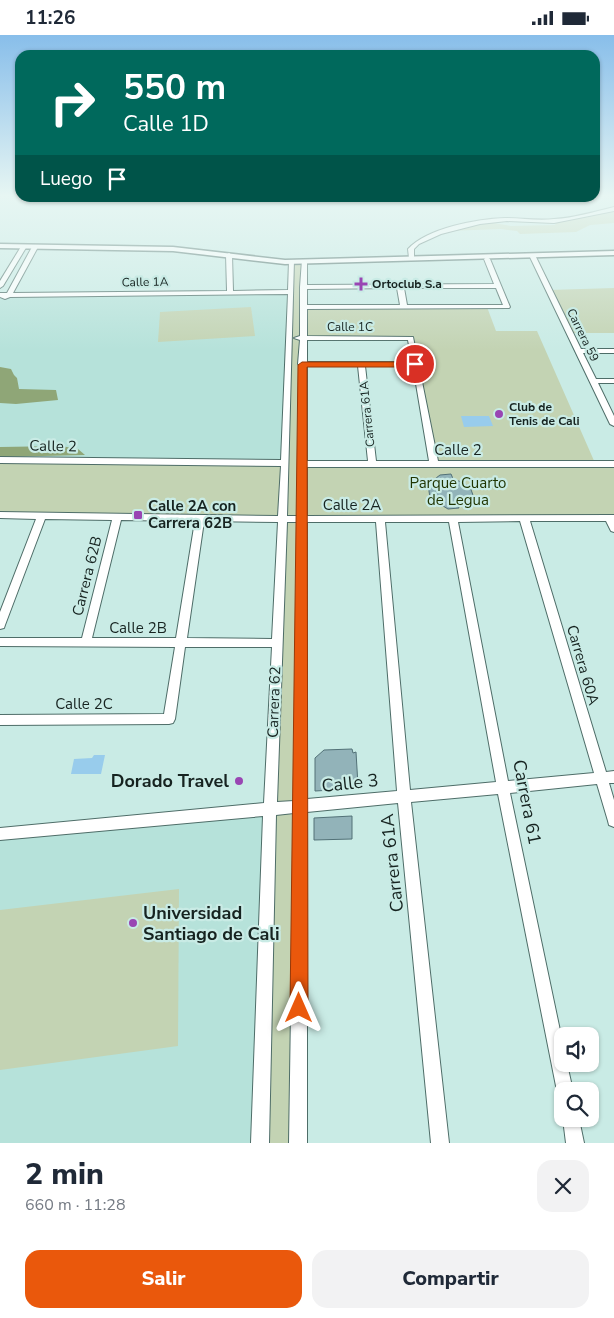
<!DOCTYPE html>
<html lang="es">
<meta charset="utf-8">
<style>
:root{--surface:#fff;--page:#f2f2f3;--text:#1f2937;--muted:#747a83;--accent:#ea580c}
body{margin:0;font-family:"Nunito Sans",sans-serif;background:var(--page);color:var(--text);height:100vh;display:flex;flex-direction:column;font-size:19px;white-space:nowrap}
*{box-sizing:border-box;margin:0}
p{font-size:16px;color:var(--muted)}
.icon{flex:none;width:28px;height:28px;fill:none;stroke:currentColor;stroke-width:2;stroke-linecap:round;stroke-linejoin:round}
.map{position:relative;height:1108px;overflow:hidden}
.side{display:flex;flex-direction:column;background:var(--surface);flex:1}
.side>*{flex:none}
.hud{position:absolute;left:15px;top:15px;width:585px;height:152px;border-radius:15px;box-shadow:0 1px 4px #0004;background:#00695c;color:#fff;overflow:hidden}
.tools{position:absolute;left:554px;top:992px;display:grid;gap:10px}
.tools a{display:grid;place-items:center;width:45px;height:45px;border-radius:10px;background:var(--surface);box-shadow:0 1px 4px #0004;font-size:25px}
.pin{position:absolute;display:grid;place-items:center;width:42px;height:42px;color:#fff;margin:-21px;border:2px solid #fff;border-radius:50%;box-shadow:0 1px 5px #0007}
.me{position:absolute;width:55px;margin:-28px;rotate:0deg;stroke-linejoin:round;filter:drop-shadow(0 0 4px #0008)}
.turn{display:flex;align-items:center;gap:18px;height:105px;padding:0 25px;font-size:22px}
.turn .icon{width:65px;height:65px;stroke-width:2.5}
.turn b{display:block;font-size:35px;line-height:42px}
.then{display:flex;align-items:center;height:48px;padding:0 25px;background:#0003;gap:10px;font-size:19px}
.round{display:grid;place-items:center;flex:none;width:52px;height:52px;border-radius:15px;background:var(--page)}
.overview{display:flex;align-items:center;justify-content:space-between;height:85px;padding:0 25px}
h1{font-size:30px;font-weight:800;line-height:38px}
.cta{display:flex;gap:10px;margin-top:auto;padding:10px 25px}
.cta a{flex:1;height:58px;border-radius:15px;background:var(--accent);color:#fff;font-size:20px;font-weight:800;line-height:58px;text-align:center}
.cta a+a{background:var(--page);color:var(--text)}
.status{display:flex;justify-content:space-between;align-items:center;height:35px;padding:0 25px;background:var(--surface);direction:ltr}
.status svg{height:14px;fill:currentColor}
.map>svg:first-child{display:block}
.built{fill:#b6e2da}
.green{fill:#c3d3b3;fill-rule:evenodd}
.forest{fill:#8fa677}
.water{fill:#98ccec}
.building{fill:#92b3b9;stroke:#527177}
.lines{fill:none;stroke-linecap:round;stroke-linejoin:round}
.minor-casing{stroke:#4e6d68;stroke-width:2}
.major-casing{stroke:#4e6d68;stroke-width:3}
.minor{fill:#fff;fill-rule:evenodd}
.major{fill:#fff;fill-rule:evenodd}
.route{fill:#ea580c;stroke:#983908}
.poi-dot{fill:#9945b3;stroke:#c9ebe5;stroke-width:2}
.labels{text-anchor:middle;stroke-width:4.5;stroke-linejoin:round;paint-order:stroke}
.far-street-label{font-size:12px;fill:#162320;stroke:#c9ebe5}
.far-poi-label{font-size:12px;font-weight:bold;fill:#162320;stroke:#c9ebe5;text-anchor:start}
.street-label{font-size:15px;fill:#162320;stroke:#c9ebe5}
.park-label{font-size:15px;fill:#1f3400;stroke:#c9ebe5}
.poi-label{font-size:15px;font-weight:bold;fill:#162320;stroke:#c9ebe5;text-anchor:start}
.near-poi-label{font-size:18px;font-weight:bold;fill:#162320;stroke:#c9ebe5;text-anchor:end}
.near-street-label{font-size:18px;fill:#162320;stroke:#c9ebe5}
</style>
<div class="status"><b>11:26</b><svg viewBox="0 0 49 12"><path d="M0 12V9h3v3zM5 12V6h3v6zM10 12V3h3v9zM15 12V0h3v12zM26 1h20v11H26zM47 4h2v5h-2z"/></svg></div>
<div class="map">
<svg width="614" height="1108" viewBox="0 0 614 1108">
<rect width="100%" height="100%" fill="#c9ebe5"/>
<g class="built">
<polygon points="291,257 285,428 0,425 0,260"/>
<polygon points="270,774 260,1108 0,1108 0,799"/>
</g>
<g class="green">
<polygon points="614,174 614,188 590,190 576,197 520,199 517,196 501,194 448,196 488,187 511,191 555,190 557,185"/>
<path d="M291,228H304L303,272H487L496,296H537L595,428L614,429V483L302,484L298,1108H260L282,484L0,480V425L285,428ZM303,303H411L434,429H302Z"/>
<polygon points="614,253 614,298 570,298 549,255"/>
<polygon points="251,272 255,301 158,307 160,277"/>
<polygon points="179,854 178,1011 0,1035 0,875"/>
</g>
<g class="forest">
<polygon points="0,332 11,334 14,340 17,343 19,354 56,355 58,365 16,369 0,368"/>
<polygon points="61,411 78,414 85,420 0,422 0,412"/>
</g>
<g class="water">
<polygon points="461,381 489,381 493,391 464,392"/>
<polygon points="94,720 105,720 101,739 71,739 74,724 92,723"/>
</g>
<g class="building">
<polygon points="451,439 454,446 459,446 470,452 473,460 464,467 458,468 459,473 448,474 430,463 428,449 440,440"/>
<polygon points="352,714 353,718 356,717 358,750 349,750 350,754 315,756 315,723 324,715"/>
<polygon points="352,781 352,804 314,805 314,783"/>
</g>
<g class="lines">
<defs>
<g id="minor">
<path d="M614,172V176L554,188L507,186L480,189L441,199L419,209L414,214V224L409,223L408,214C427,193 477,184 505,183C521,183 538,186 554,184C574,183 594,177 614,172Z"/>
<polygon points="22,210 27,211 3,251 0,253 0,246"/>
<path d="M35,210L38,212L13,258L227,256L226,220L229,218L232,220L233,256L288,255L289,226L294,225L287,481H298L300,331L298,329L300,305L294,303L300,301V252L302,225L307,226V250L494,249L484,224L487,222L490,224L510,272L509,273L307,274V301L413,302L438,426H614V432H307V481L614,480V497L611,496L606,486H530L606,737L614,736V748H609L614,765V792L609,790L608,786L597,749L510,758L562,1005V1029H567L573,1056H562V1063L559,1062L557,1056L498,759L411,767L449,1108H431L398,768L307,777V1108H289L294,778L276,780L269,1108H251L263,781L0,805V793L264,768L272,612H185L175,684L173,688L169,689L0,690V680L164,679L175,612L0,611V603H82L112,485L45,484L5,590L4,593L0,594V577L36,484L0,483V477L278,481L281,431L0,428V422L281,425L288,259L10,262L5,264L0,262V258H7L32,212ZM397,253L400,270H307V254ZM404,253H496L503,270H407ZM307,305H408L412,327H307ZM307,331H358L368,426H307ZM365,331H413L429,426H376ZM121,485L195,486L176,603H92ZM204,486L278,487L272,604L187,603ZM520,486L594,738L508,746L458,487ZM287,487H298L294,766L277,767ZM307,487H376L397,756L307,764ZM385,487H449L496,747L410,755Z"/>
<polygon points="530,219 535,220 581,314 614,314 614,318 583,318 596,344 614,344 614,348 598,348 614,381 614,391 610,389 529,220"/>
<polygon points="563,1084 579,1084 584,1108 566,1108"/>
</g>
<polygon id="major" points="0,209 173,212 285,225 614,216 614,220 285,229 173,216 0,213"/>
</defs>
<use href="#minor" class="minor-casing"/>
<use href="#major" class="major-casing"/>
<use href="#minor" class="minor"/>
<use href="#major" class="major"/>
</g>
<linearGradient id="sky" x2="0" y2="1"><stop stop-color="#88beea"/><stop offset="0.51" stop-color="#e7f6f3"/><stop offset="1" stop-color="#e7f6f3" stop-opacity="0"/></linearGradient>
<rect width="614" height="315" fill="url(#sky)"/>
<polygon class="route" points="302,327 415,327 419,329 415,332 307,332 308,973 305,979 299,981 293,979 290,973 298,330"/>
<g class="poi-dot">
<path d="M358.5 241.5h5v5h5v5h-5v5h-5v-5h-5v-5h5z"/>
<circle cx="499" cy="379" r="5"/>
<rect x="133" y="475" width="10" height="10" rx="2.5"/>
<circle cx="239" cy="746" r="5"/>
<circle cx="133" cy="888" r="5"/>
</g>
<g class="labels">
<g class="far-street-label">
<text transform="translate(145 247) rotate(-1)" y="4">Calle 1A</text>
<text x="350" y="296">Calle 1C</text>
<text transform="translate(583 300) rotate(64)" y="4">Carrera 59</text>
<text transform="translate(367 379) rotate(-96)" y="4">Carrera 61A</text>
</g>
<g class="far-poi-label">
<text x="372" y="253">Ortoclub S.a</text>
<text x="509" y="376">Club de<tspan x="509" dy="14">Tenis de Cali</tspan></text>
</g>
<g class="street-label">
<text transform="translate(53 411) rotate(1)" y="5">Calle 2</text>
<text x="458" y="420">Calle 2</text>
<text x="352" y="475">Calle 2A</text>
<text transform="translate(87 541) rotate(-76)" y="5">Carrera 62B</text>
<text x="138" y="598">Calle 2B</text>
<text transform="translate(583 630) rotate(74)" y="5">Carrera 60A</text>
<text transform="translate(274 667) rotate(-88)" y="5">Carrera 62</text>
<text x="84" y="674">Calle 2C</text>
</g>
<g class="park-label">
<text x="458" y="453">Parque Cuarto<tspan x="458" dy="17">de Legua</tspan></text>
</g>
<g class="poi-label">
<text x="148" y="476">Calle 2A con<tspan x="148" dy="17">Carrera 62B</tspan></text>
</g>
<g class="near-poi-label">
<text x="229" y="752">Dorado Travel</text>
<text x="143" y="884" text-anchor="start">Universidad<tspan x="143" dy="21">Santiago de Cali</tspan></text>
</g>
<g class="near-street-label">
<text transform="translate(350 748) rotate(-6)" y="6">Calle 3</text>
<text transform="translate(527 767) rotate(79)" y="6">Carrera 61</text>
<text transform="translate(392 828) rotate(-96)" y="6">Carrera 61A</text>
</g>
</g>
</svg>
<div class="tools">
<a><svg class="icon" aria-label="sound" viewBox="0 0 24 24"><path d="M4 9h4l5-4v14l-5-4H4zM17 9q2 3 0 6"/></svg></a>
<a><svg class="icon" aria-label="search" viewBox="0 0 24 24"><circle cx="10" cy="10" r="6"/><path d="M15 15l6 6"/></svg></a>
</div>
<div class="pin" style="left:415px;top:329px;background:#d93025"><svg class="icon" aria-label="arrive" viewBox="0 0 24 24"><path d="M6 21V4h12l-3 4 3 4H6"/></svg></div>
<svg class="me" style="left:299px;top:973px" viewBox="-20 -20 40 40"><path d="M0-17L14 15 0 8-14 15z" fill="#ea580c" stroke="#fff" stroke-width="4"/></svg>
<div class="hud">
<div class="turn"><svg class="icon" aria-label="right" viewBox="0 0 24 24"><path d="M7 20v-9h11M14 6l5 5-5 5"/></svg><div><b>550 m</b>Calle 1D</div></div>
<div class="then">Luego<svg class="icon" aria-label="arrive" viewBox="0 0 24 24"><path d="M6 21V4h12l-3 4 3 4H6"/></svg></div>
</div>
</div>
<section class="side">
<div class="overview"><div><h1>2 min</h1><p>660 m · 11:28</p></div><a class="round"><svg class="icon" aria-label="close" viewBox="0 0 24 24"><path d="M6 6l12 12M18 6L6 18"/></svg></a></div>
<div class="cta"><a>Salir</a><a>Compartir</a></div>
</section>
